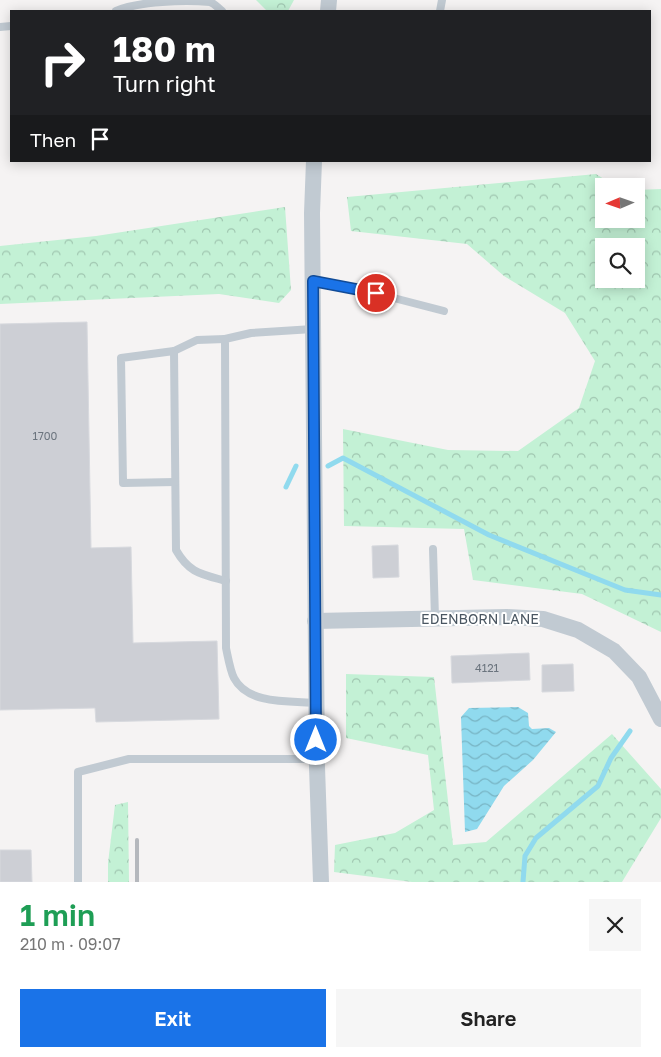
<!DOCTYPE html>
<meta charset="utf-8">
<style>
:root{--surface:#fff;--page:#f6f6f6;--text:#222;--muted:#767676;--accent:#1a73e8}
body{margin:0;font-family:"Golos Text",sans-serif;background:var(--page);color:var(--text);height:100vh;display:flex;flex-direction:column;font-size:19px;white-space:nowrap}
*{box-sizing:border-box;margin:0}
p{font-size:16px;color:var(--muted)}
.icon{flex:none;width:28px;height:28px;fill:none;stroke:currentColor;stroke-width:2;stroke-linecap:round;stroke-linejoin:round}
.map{position:relative;height:882px;overflow:hidden}
.drawer{display:flex;flex-direction:column;background:var(--surface);flex:1}
.drawer>*{flex:none}
.hud{position:absolute;left:10px;top:10px;width:641px;height:152px;border-radius:0px;box-shadow:0 2px 12px #0003;background:#202124;color:#fff;overflow:hidden}
.needle{width:32px;rotate:268deg}
.controls{position:absolute;left:595px;top:178px;display:grid;gap:10px}
.controls a{display:grid;place-items:center;width:50px;height:50px;border-radius:0px;background:var(--surface);box-shadow:0 2px 12px #0003;font-size:25px}
.pin{position:absolute;display:grid;place-items:center;width:42px;height:42px;color:#fff;margin:-21px;border:2px solid #fff;border-radius:50%;box-shadow:0 1px 5px #0007}
.me{position:absolute;width:55px;margin:-28px;rotate:0deg;stroke-linejoin:round;filter:drop-shadow(0 0 4px #0008)}
.turn{display:flex;align-items:center;gap:18px;height:105px;padding:0 20px;font-size:22px}
.turn .icon{width:65px;height:65px;stroke-width:2.5}
.turn b{display:block;font-size:35px;line-height:42px}
.then{display:flex;align-items:center;height:48px;padding:0 20px;background:#0003;gap:10px;font-size:19px}
.round{display:grid;place-items:center;flex:none;width:52px;height:52px;border-radius:0px;background:var(--page)}
.overview{display:flex;align-items:center;justify-content:space-between;height:85px;padding:0 20px}
h1{font-size:30px;font-weight:600;line-height:38px;color:#1e9e55}
.primary-button{display:flex;gap:10px;margin-top:auto;padding:10px 20px}
.primary-button a{flex:1;height:58px;border-radius:0px;background:var(--accent);color:#fff;font-size:20px;font-weight:600;line-height:58px;text-align:center}
.primary-button a+a{background:var(--page);color:var(--text)}
.map>svg:first-child{display:block}
.forest{fill:url(#forest-crowns);fill-rule:evenodd}
.water{fill:url(#water-waves)}
.lines{fill:none;stroke-linecap:round;stroke-linejoin:round}
.stream{stroke:#90daee;stroke-width:5}
.building{fill:#cdcfd5;stroke:#d7d9de}
.lane{stroke:#c1cad2;stroke-width:8}
.street{stroke:#c1cad2;stroke-width:16}
.rail{stroke:#b5b8bd;stroke-width:4}
.route-casing{stroke:#114b97;stroke-width:12}
.route{stroke:#1a73e8;stroke-width:9}
.labels{text-anchor:middle;stroke-width:4;stroke-linejoin:round;paint-order:stroke}
.number-label{font-size:11px;fill:#6b747e}
.street-label{font-size:14px;fill:#4a5661;stroke:#fff}
</style>
<div class="map">
<svg width="661" height="882" viewBox="0 0 661 882">
<defs>
<pattern id="forest-crowns" width="20" height="18" patternUnits="userSpaceOnUse" patternTransform="scale(1.25)"><rect width="20" height="18" fill="#c3f1d5"/><path d="M2 6a3 3 0 1 1 6 0M12 15a3 3 0 1 1 6 0" fill="none" stroke="#a0c6b0"/></pattern>
<pattern id="water-waves" width="16" height="10" patternUnits="userSpaceOnUse" patternTransform="scale(1.25)"><rect width="16" height="10" fill="#90daee"/><path d="M0 5q4-4 8 0t8 0" fill="none" stroke="#78b4c4"/></pattern>
</defs>
<rect width="100%" height="100%" fill="#f5f3f3"/>
<g class="forest">
<polygon points="256,0 294,0 288,11 267,11"/>
<path d="M596,174L615,186H604V219H636V190L661,189V632L582,594L473,580L464,529L344,526L343,429L448,450L518,451L579,408L595,361L565,313L504,276L467,244L351,231L347,197ZM636,246V279H604V246Z"/>
<polygon points="285,207 291,290 279,303 219,294 0,304 0,246 96,236"/>
<polygon points="346,674 434,677 453,845 486,842 612,734 661,789 661,818 622,882 412,882 334,872 335,845 395,833 434,810 428,755 346,738"/>
<polygon points="128,802 129,882 108,882 108,863 115,805"/>
</g>
<polygon class="water" points="518,707 528,713 529,726 532,729 549,728 556,732 533,760 504,786 477,829 465,832 461,717 469,708"/>
<g class="lines">
<g class="stream">
<polyline points="328,466 343,458 489,535 625,590 661,595"/>
<polyline points="286,487 296,466"/>
<polyline points="523,882 525,856 536,838 598,786 611,758 630,731"/>
</g>
</g>
<g class="building">
<polygon points="87,322 91,548 131,547 133,643 217,641 219,719 96,722 95,708 0,710 0,324"/>
<polygon points="398,545 399,577 373,578 372,546"/>
<polygon points="529,653 530,680 452,683 451,656"/>
<polygon points="573,664 574,691 542,692 542,665"/>
<polygon points="0,850 31,850 32,882 0,882"/>
</g>
<g class="lines">
<g class="lane">
<path d="M116,11C139,1 185,0 210,2C214,3 218,8 222,11"/>
<polyline points="440,11 442,0"/>
<polyline points="0,27 11,26"/>
<polyline points="313,281 359,289 444,311"/>
<path d="M313,329L251,333L225,339L226,648C228,657 230,670 234,678C248,705 290,701 316,703"/>
<path d="M225,339L197,340L174,351L176,550C189,573 201,574 226,581"/>
<polyline points="174,351 121,358 123,483 175,482"/>
<polyline points="433,549 435,618"/>
<polyline points="78,882 78,772 129,759 317,759"/>
</g>
<g class="street">
<polyline points="328,11 329,0"/>
<polyline points="314,161 312,213 317,767 321,882"/>
<polyline points="315,621 507,617 543,619 578,630 614,651 639,677 661,719"/>
</g>
<polyline class="rail" points="137,840 137,882"/>
</g>
<g class="lines">
<defs>
<polyline id="route" points="316,740 313,281 376,293"/>
</defs>
<use href="#route" class="route-casing"/>
<use href="#route" class="route"/>
</g>
<g class="labels">
<g class="number-label">
<text x="45" y="440">1700</text>
<text x="487" y="672">4121</text>
</g>
<g class="street-label">
<text x="480" y="624">EDENBORN LANE</text>
</g>
</g>
</svg>
<div class="controls">
<a><svg class="needle" viewBox="-14 -14 28 28"><path d="M0-13l5 13h-10z" fill="#e53935"/><path d="M0 13l5-13h-10z" fill="#767676"/></svg></a>
<a><svg class="icon" aria-label="search" viewBox="0 0 24 24"><circle cx="10" cy="10" r="6"/><path d="M15 15l6 6"/></svg></a>
</div>
<div class="pin" style="left:376px;top:293px;background:#d93025"><svg class="icon" aria-label="arrive" viewBox="0 0 24 24"><path d="M6 21V4h12l-3 4 3 4H6"/></svg></div>
<svg class="me" style="left:316px;top:740px" viewBox="-20 -20 40 40"><circle r="17" fill="#1a73e8" stroke="#fff" stroke-width="3"/><path d="M0-11L8 9 0 5-8 9z" fill="#fff"/></svg>
<div class="hud">
<div class="turn"><svg class="icon" aria-label="right" viewBox="0 0 24 24"><path d="M7 20v-9h11M14 6l5 5-5 5"/></svg><div><b>180 m</b>Turn right</div></div>
<div class="then">Then<svg class="icon" aria-label="arrive" viewBox="0 0 24 24"><path d="M6 21V4h12l-3 4 3 4H6"/></svg></div>
</div>
</div>
<section class="drawer">
<div class="overview"><div><h1>1 min</h1><p>210 m · 09:07</p></div><a class="round"><svg class="icon" aria-label="close" viewBox="0 0 24 24"><path d="M6 6l12 12M18 6L6 18"/></svg></a></div>
<div class="primary-button"><a>Exit</a><a>Share</a></div>
</section>
